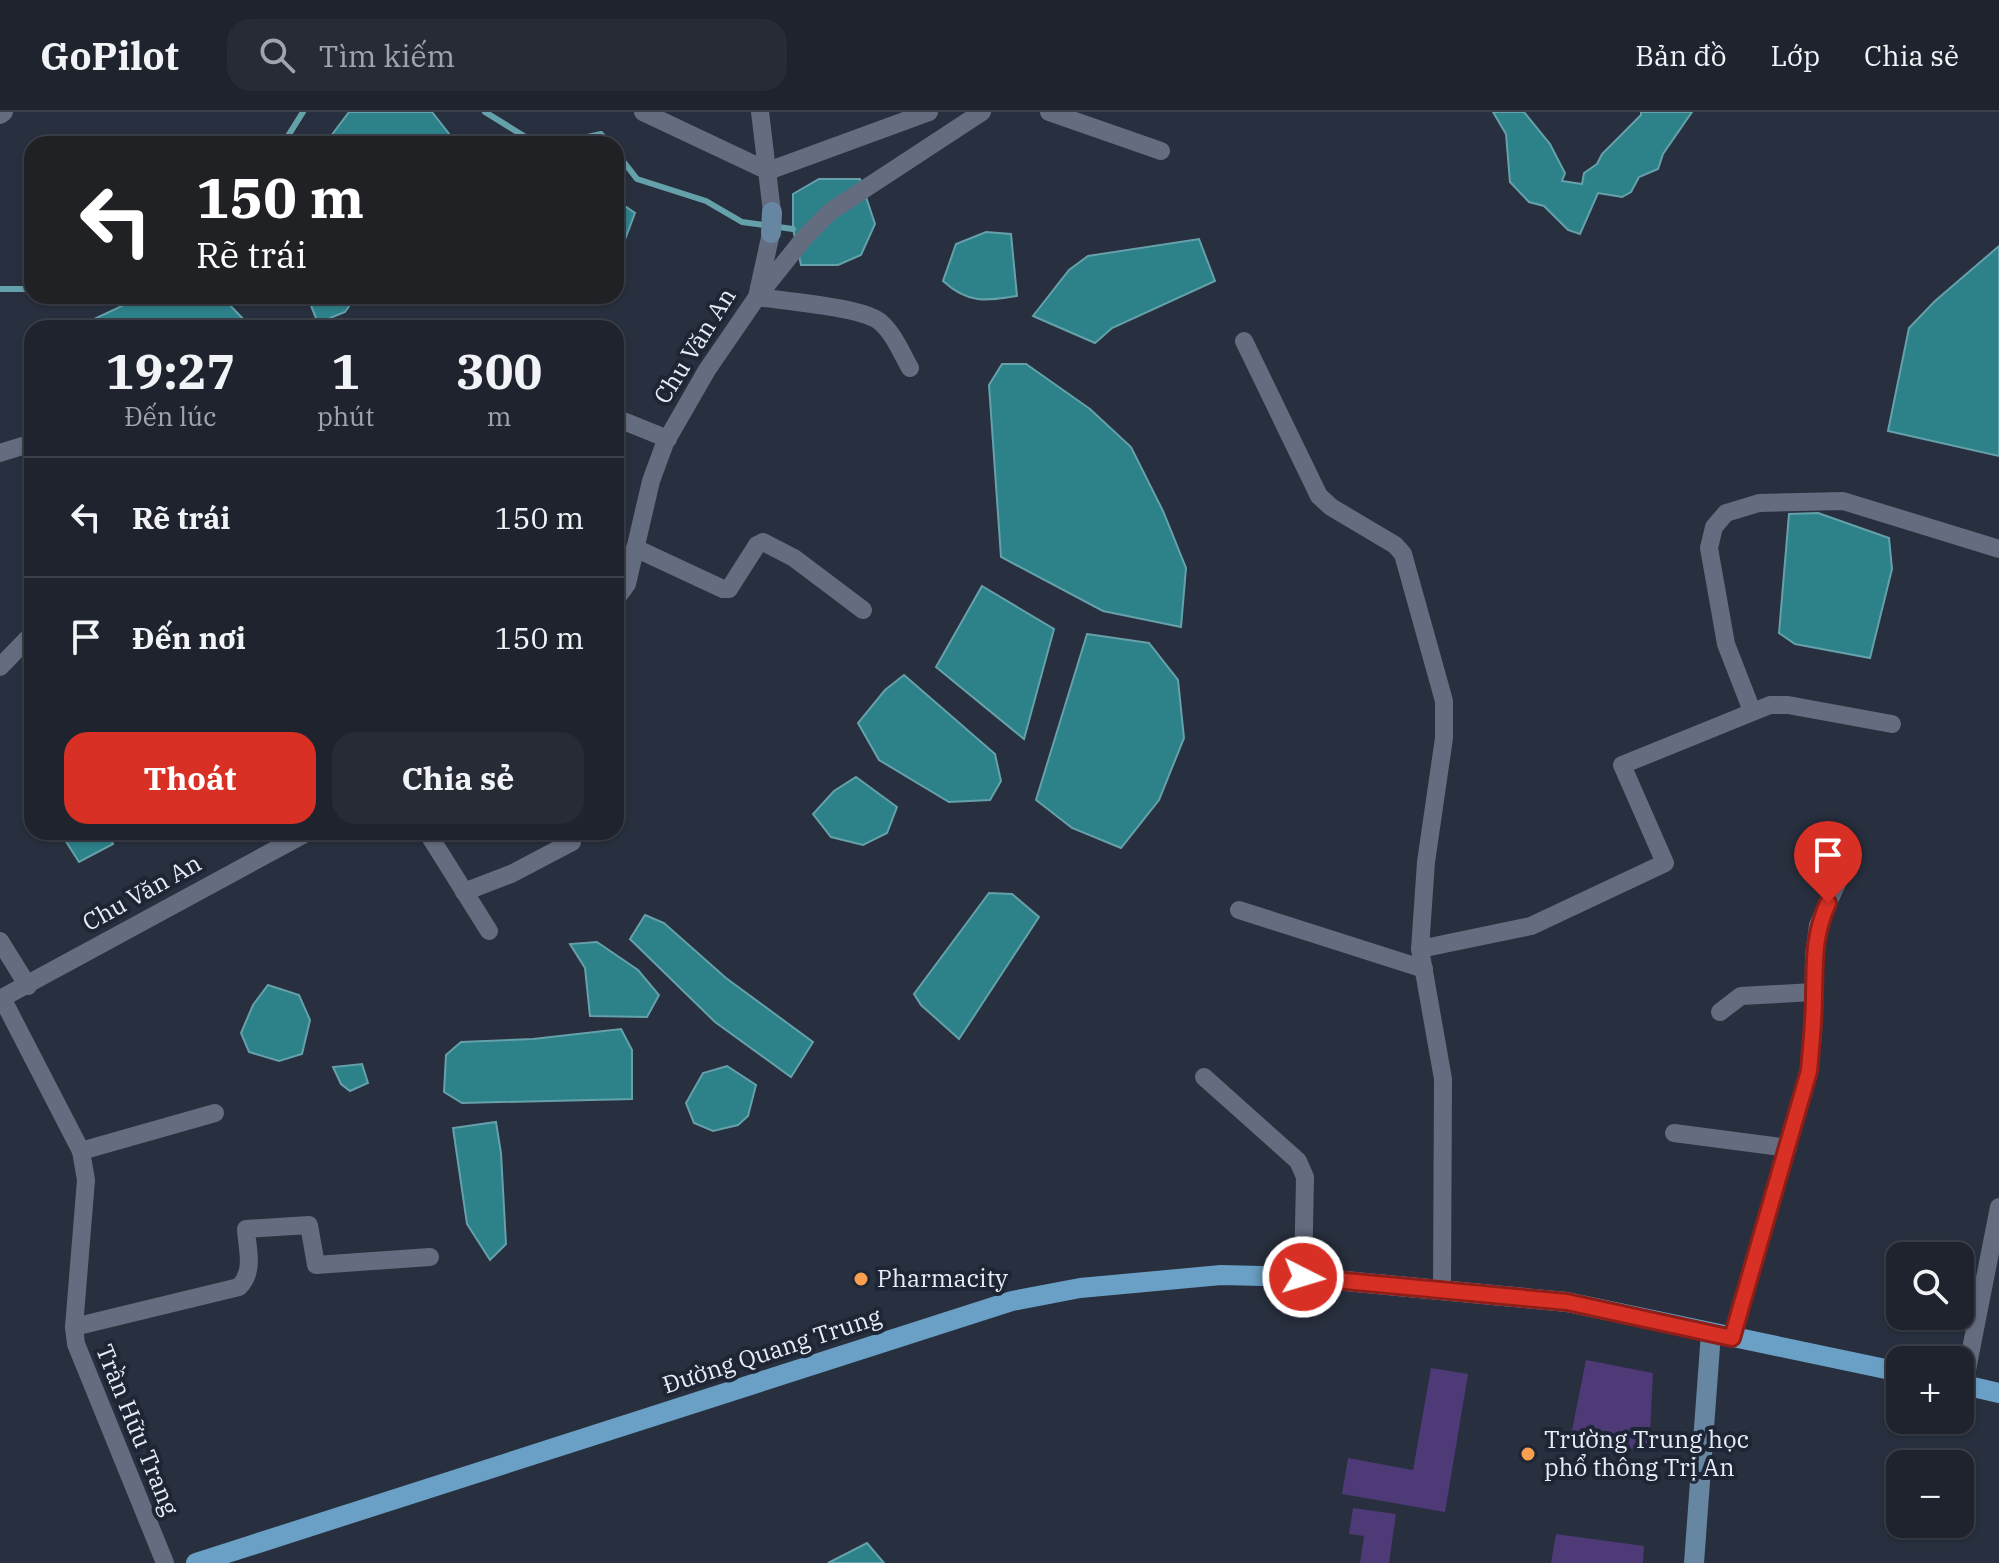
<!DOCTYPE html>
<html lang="vi">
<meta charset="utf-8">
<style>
:root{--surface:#1e232e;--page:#262b36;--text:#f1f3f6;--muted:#a1a4aa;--line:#3c404a;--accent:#d93025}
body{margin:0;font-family:"IBM Plex Serif",serif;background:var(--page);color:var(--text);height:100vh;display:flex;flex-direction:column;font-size:30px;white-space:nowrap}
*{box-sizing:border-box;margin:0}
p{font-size:26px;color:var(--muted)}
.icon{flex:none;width:44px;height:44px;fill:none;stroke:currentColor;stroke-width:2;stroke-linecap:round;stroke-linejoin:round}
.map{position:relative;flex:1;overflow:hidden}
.details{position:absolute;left:24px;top:208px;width:600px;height:520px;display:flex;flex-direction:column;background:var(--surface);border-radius:24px;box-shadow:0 2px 6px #0004,0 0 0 2px var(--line)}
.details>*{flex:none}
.top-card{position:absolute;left:24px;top:24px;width:600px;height:168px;border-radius:24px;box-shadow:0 2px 6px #0004,0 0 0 2px var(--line);background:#202124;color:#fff;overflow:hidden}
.buttons{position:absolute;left:1886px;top:1130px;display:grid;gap:16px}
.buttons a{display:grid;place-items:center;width:88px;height:88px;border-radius:16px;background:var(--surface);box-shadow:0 2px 6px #0004,0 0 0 2px var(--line);font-size:40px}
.pin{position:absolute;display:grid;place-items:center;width:68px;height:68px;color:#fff;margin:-82px -34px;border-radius:50% 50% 50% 0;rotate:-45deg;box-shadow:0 0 8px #0007}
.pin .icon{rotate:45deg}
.me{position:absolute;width:88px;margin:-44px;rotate:95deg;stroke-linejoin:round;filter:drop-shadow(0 0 6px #0008)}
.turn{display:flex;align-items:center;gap:28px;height:168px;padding:0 40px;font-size:36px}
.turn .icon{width:104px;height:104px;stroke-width:2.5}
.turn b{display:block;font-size:56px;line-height:68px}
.eta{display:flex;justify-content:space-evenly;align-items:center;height:136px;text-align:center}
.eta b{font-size:48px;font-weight:700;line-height:56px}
.primary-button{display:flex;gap:16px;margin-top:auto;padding:16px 40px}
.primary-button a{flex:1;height:92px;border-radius:24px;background:var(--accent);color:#fff;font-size:32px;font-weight:700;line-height:92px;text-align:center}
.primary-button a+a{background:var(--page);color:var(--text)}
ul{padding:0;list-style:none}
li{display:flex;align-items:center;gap:24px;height:120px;padding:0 40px;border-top:2px solid var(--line)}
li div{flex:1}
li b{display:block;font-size:30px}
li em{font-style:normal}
header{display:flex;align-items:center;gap:48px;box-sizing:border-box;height:112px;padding:0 40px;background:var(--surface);border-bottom:2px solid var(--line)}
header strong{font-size:38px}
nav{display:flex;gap:44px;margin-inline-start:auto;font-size:28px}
.search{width:560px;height:72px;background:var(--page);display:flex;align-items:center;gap:20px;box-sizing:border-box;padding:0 28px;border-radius:24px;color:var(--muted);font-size:30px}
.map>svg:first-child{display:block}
.water{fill:#2d8189;stroke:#65a1aa;stroke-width:2}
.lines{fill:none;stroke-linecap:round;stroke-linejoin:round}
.stream{stroke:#65a1aa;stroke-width:6}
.building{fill:#4d3a76}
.street{stroke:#646c7f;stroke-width:18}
.secondary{stroke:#6786a2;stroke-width:20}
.primary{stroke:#6aa0c5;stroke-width:20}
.route-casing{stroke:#8d1f18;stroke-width:20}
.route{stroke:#d93025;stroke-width:14}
.poi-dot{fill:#fa9f4f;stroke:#1e2534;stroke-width:3}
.labels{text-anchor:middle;stroke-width:8;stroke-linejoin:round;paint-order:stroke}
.street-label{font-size:24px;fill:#e7ecf7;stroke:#1e2534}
.poi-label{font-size:24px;fill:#e7ecf7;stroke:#1e2534;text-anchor:start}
</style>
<header>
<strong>GoPilot</strong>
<div class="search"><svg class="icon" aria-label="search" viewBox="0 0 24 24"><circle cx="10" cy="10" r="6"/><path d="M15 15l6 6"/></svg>Tìm kiếm</div>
<nav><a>Bản đồ</a><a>Lớp</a><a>Chia sẻ</a></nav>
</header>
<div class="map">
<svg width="1999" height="1451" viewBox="0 0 1999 1451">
<rect width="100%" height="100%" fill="#282f3e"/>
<g class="water">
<polygon points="349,0 432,0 457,32 325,32"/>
<polygon points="1493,0 1524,0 1550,32 1565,61 1562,69 1582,72 1584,61 1597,52 1602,42 1641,3 1641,0 1692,0 1663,42 1658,57 1639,65 1631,80 1622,85 1598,81 1580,122 1568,118 1544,94 1529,90 1510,70 1506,22"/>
<polygon points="819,67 860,67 875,112 861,143 838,153 801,153 793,117 793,82"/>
<polygon points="616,88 635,101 624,130 616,135"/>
<path d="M986,120L1011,122L1017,184C986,189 968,192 943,169L956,132Z"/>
<polygon points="1199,127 1215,169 1112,216 1095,231 1033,204 1069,158 1088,144"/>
<polygon points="1999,134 1999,344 1888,319 1909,216 1935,189"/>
<polygon points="143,184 221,184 252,216 88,216 92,208"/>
<polygon points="307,184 350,184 352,190 345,200 318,211"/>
<polygon points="1002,252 1026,252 1090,297 1131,335 1163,399 1186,456 1181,515 1103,499 1001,445 989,273"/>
<polygon points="1818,401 1889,426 1892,457 1870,546 1795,532 1779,521 1789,402"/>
<polygon points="982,474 1054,517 1024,627 936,555"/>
<polygon points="1087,522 1149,531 1178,568 1184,626 1159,688 1121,736 1072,716 1036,688"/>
<polygon points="904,563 995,642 1001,669 990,688 949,690 879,648 858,611 885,578"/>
<polygon points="856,665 897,695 887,721 863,733 831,725 813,702 834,679"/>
<polygon points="60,720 108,720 113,732 79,750"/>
<polygon points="989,781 1012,782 1039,805 959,927 921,893 914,882"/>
<polygon points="645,803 664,811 726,866 813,930 791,965 715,910 630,827"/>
<polygon points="597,830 638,858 659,883 647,905 590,904 585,856 570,832"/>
<polygon points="268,873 299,883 310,908 302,942 279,949 249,940 241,921 253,893"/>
<polygon points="621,917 632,938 632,987 462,991 444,980 446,943 461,930 533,927"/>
<polygon points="362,952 368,971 350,979 341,972 333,955"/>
<polygon points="727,954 756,973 748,1004 738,1013 713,1019 694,1011 686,991 703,961"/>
<polygon points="496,1010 501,1041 506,1132 490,1148 467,1112 453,1016"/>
<polygon points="867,1431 884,1451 828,1451 830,1450"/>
</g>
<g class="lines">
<g class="stream">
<polyline points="485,0 537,32"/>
<polyline points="283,32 303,0"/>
<polyline points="556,32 601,22 609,32"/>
<polyline points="616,40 637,67 706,89 742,110 793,117"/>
<polyline points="0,177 32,177"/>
</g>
</g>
<g class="building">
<polygon points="1586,1248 1653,1261 1649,1339 1570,1328"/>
<polygon points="1431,1256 1468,1262 1445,1400 1342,1382 1348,1346 1413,1358"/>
<polygon points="1353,1396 1396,1402 1389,1451 1360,1451 1364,1424 1349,1422"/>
<polygon points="1556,1422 1644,1434 1643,1451 1551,1451"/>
</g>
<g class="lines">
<g class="street">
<polyline points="643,0 768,59 929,0"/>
<polyline points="760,0 772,100"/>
<polyline points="1049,0 1161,39"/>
<polyline points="0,3 4,0"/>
<polyline points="1244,229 1319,384 1331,395 1395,433 1403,442 1444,589 1444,626 1426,750 1420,837 1443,967 1442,1178"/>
<path d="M910,256C901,240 893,220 879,209C859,195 784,189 757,185L805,125L831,99L982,0"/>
<polyline points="616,306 668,327"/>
<polyline points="0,341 32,331"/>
<polyline points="635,436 723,477 729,477 757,433 763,430 794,446 863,498"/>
<polyline points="616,487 627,472 651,369 665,331 707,258 757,185 771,121"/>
<polyline points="0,555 32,522"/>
<polyline points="1752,599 1726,532 1709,436 1714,415 1726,401 1759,391 1843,389 1999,437"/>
<polyline points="427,720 489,819"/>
<polyline points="464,780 511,762 572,730"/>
<polyline points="1239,798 1424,857"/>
<polyline points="0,829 28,874"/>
<polyline points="1420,837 1531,814 1665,751 1622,653 1770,593 1788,593 1892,612"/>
<polyline points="2,886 81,1039 86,1068 74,1215 76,1232 165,1451"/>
<polyline points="0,887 308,720"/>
<polyline points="1720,900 1741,884 1814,880"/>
<polyline points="1204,965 1298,1049 1305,1065 1303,1165"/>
<polyline points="1674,1021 1788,1036"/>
<polyline points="81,1039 215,1001"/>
<path d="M74,1215L239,1175C255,1159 247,1137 246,1117L309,1113L316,1153L430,1145"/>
<polyline points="1732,1226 1809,959 1813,922 1814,843 1818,813 1838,769"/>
<polyline points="1964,1273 1999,1095"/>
</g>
<g class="secondary">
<polyline points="771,121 772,100"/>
<polyline points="1694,1451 1711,1221"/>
</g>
<g class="primary">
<polyline points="1960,1272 1999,1281"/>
<polyline points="196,1451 1012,1189 1080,1176 1221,1163 1303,1165 1567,1190 1900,1260"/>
</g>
</g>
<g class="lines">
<defs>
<path id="route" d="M1303,1165L1567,1190L1732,1226L1809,959C1811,934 1814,909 1814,884C1815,848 1813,825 1828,791"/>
</defs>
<use href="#route" class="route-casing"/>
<use href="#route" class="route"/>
</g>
<g class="poi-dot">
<circle cx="861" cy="1167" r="8"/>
<circle cx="1528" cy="1342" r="8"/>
</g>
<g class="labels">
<g class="street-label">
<text transform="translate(695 234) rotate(-58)" y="8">Chu Văn An</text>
<text transform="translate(142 781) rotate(-29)" y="8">Chu Văn An</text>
<text transform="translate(772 1239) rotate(-18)" y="8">Đường Quang Trung</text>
<text transform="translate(137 1318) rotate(68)" y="8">Trần Hữu Trang</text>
</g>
<g class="poi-label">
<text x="877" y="1175">Pharmacity</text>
<text x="1544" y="1336">Trường Trung học<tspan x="1544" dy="28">phổ thông Trị An</tspan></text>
</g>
</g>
</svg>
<div class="buttons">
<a><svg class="icon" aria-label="search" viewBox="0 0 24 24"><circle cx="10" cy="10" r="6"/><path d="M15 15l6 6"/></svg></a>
<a>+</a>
<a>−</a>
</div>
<div class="pin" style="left:1828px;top:791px;background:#d93025"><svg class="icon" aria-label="arrive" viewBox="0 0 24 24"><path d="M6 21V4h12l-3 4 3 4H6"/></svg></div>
<svg class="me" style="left:1303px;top:1165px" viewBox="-20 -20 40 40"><circle r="17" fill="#d93025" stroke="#fff" stroke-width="3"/><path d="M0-11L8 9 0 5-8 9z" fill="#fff"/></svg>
<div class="top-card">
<div class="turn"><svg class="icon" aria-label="left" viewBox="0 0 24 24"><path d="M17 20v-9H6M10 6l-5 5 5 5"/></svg><div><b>150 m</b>Rẽ trái</div></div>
</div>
<section class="details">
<div class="eta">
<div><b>19:27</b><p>Đến lúc</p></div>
<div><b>1</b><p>phút</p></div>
<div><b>300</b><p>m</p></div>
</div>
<ul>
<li><svg class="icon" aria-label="left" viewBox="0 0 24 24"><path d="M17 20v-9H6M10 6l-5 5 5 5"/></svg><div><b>Rẽ trái</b></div><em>150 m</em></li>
<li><svg class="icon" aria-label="arrive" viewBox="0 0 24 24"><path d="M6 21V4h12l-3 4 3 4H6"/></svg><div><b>Đến nơi</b></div><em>150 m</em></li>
</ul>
<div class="primary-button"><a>Thoát</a><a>Chia sẻ</a></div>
</section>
</div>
